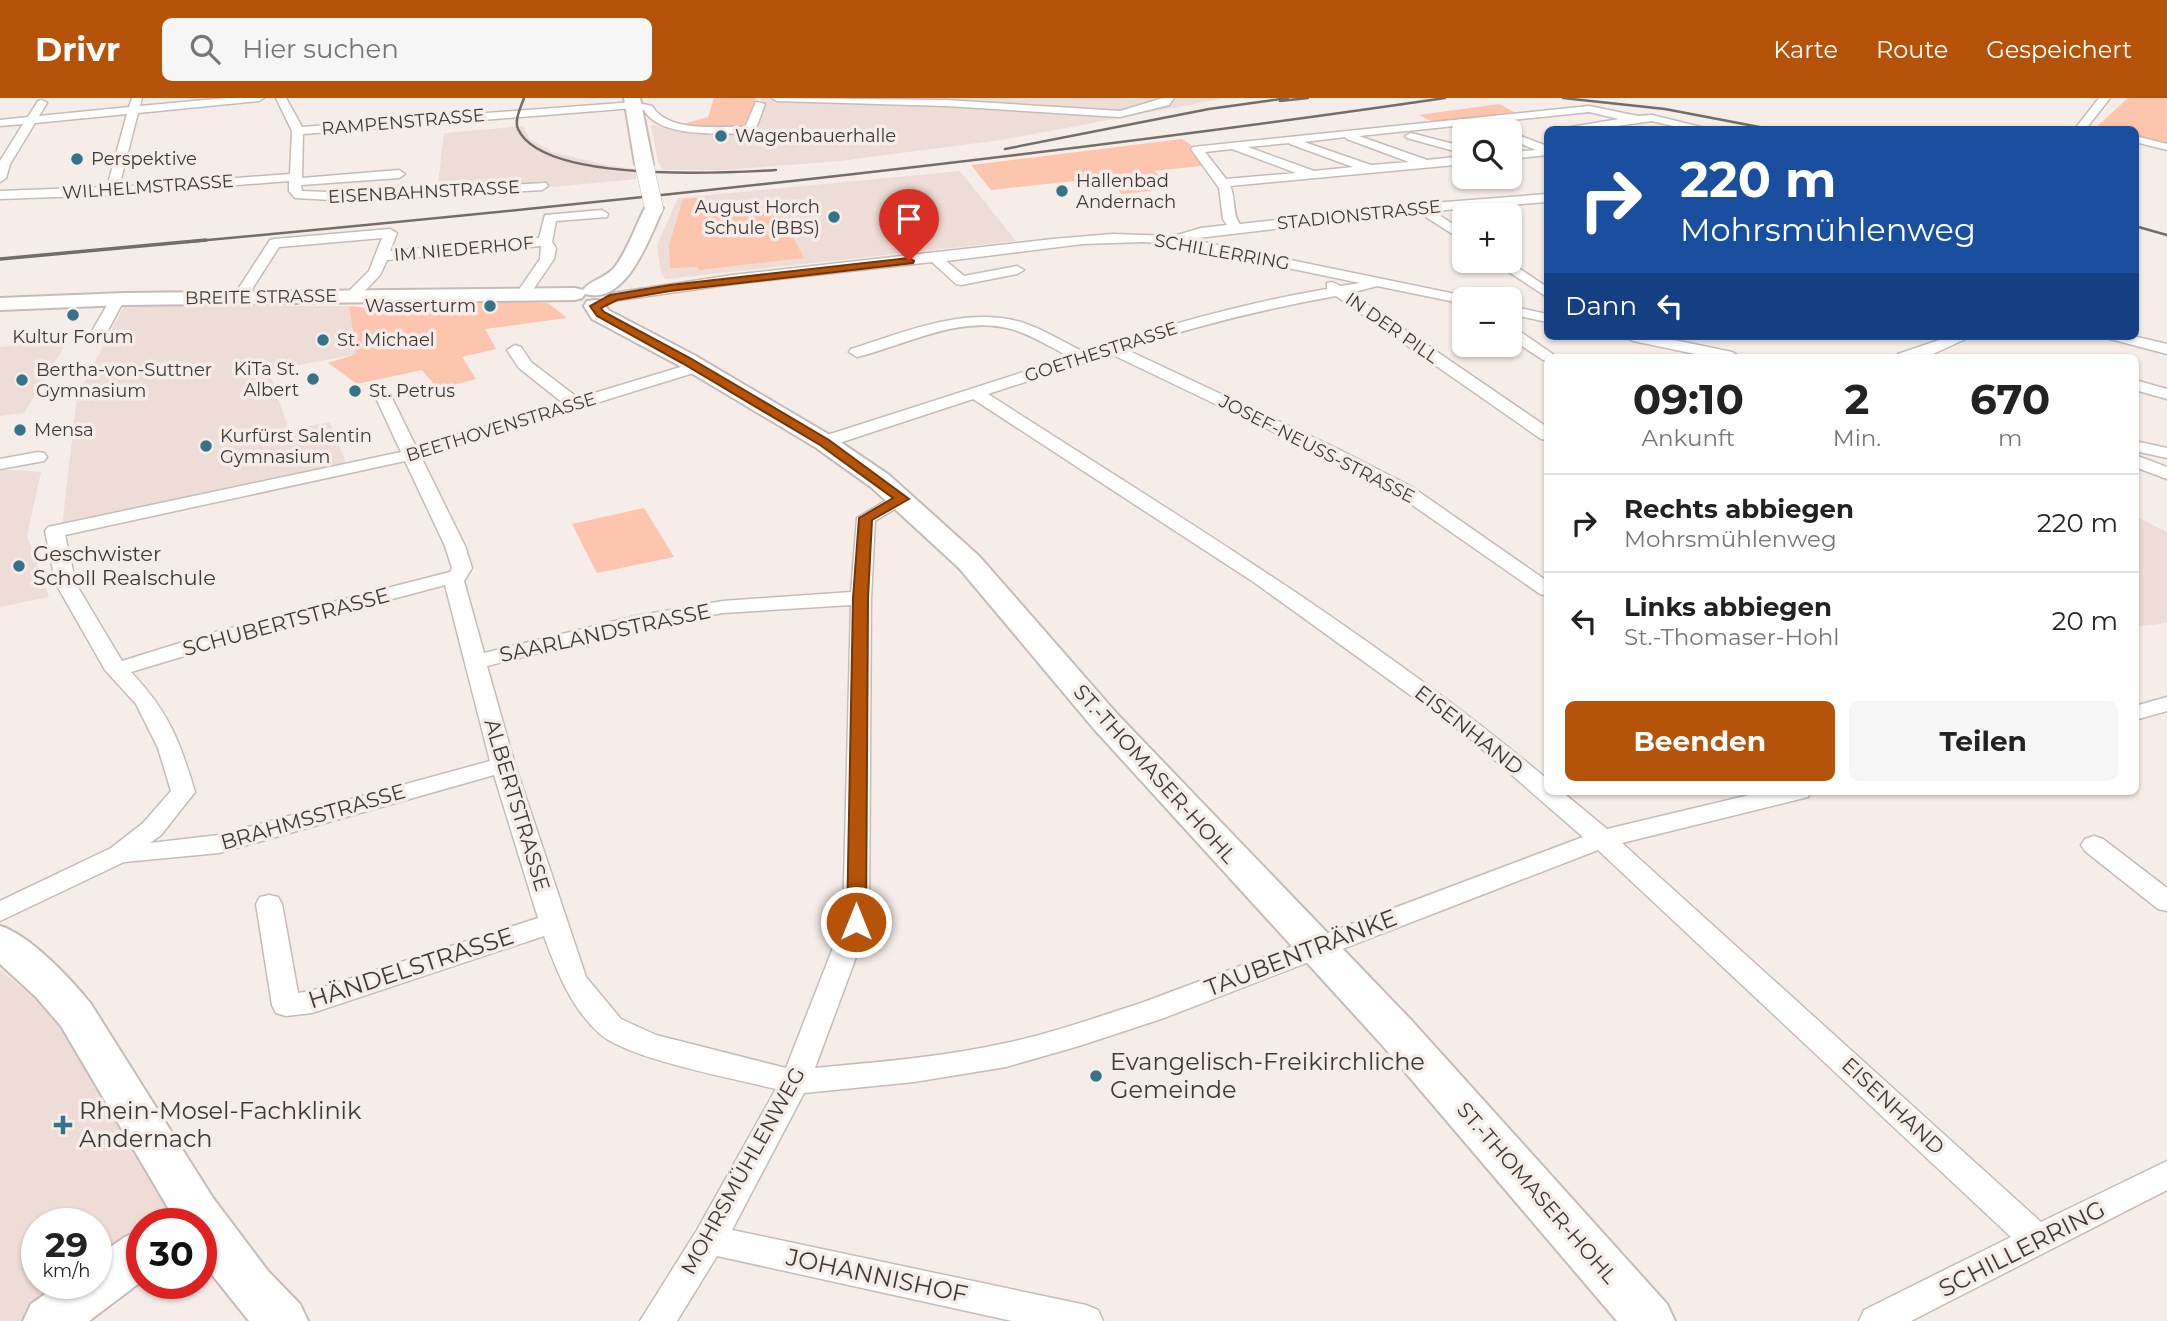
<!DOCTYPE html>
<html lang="de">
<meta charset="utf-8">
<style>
:root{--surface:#fff;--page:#f6f6f6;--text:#222;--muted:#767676;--line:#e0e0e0;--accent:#b45309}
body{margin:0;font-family:Montserrat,sans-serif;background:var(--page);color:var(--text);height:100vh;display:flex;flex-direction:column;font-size:26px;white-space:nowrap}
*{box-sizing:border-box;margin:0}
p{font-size:23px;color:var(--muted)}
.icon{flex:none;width:38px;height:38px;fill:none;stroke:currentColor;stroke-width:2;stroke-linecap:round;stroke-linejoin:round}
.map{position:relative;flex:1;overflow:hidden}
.drawer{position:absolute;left:1544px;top:256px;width:595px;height:441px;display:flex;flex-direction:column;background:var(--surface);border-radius:10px;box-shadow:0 2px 5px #0004}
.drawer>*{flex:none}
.banner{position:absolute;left:1544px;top:28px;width:595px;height:214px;border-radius:10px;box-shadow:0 2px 5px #0004;background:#1a4fa0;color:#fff;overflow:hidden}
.fabs{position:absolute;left:1452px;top:21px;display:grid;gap:14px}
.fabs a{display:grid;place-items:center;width:70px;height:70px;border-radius:10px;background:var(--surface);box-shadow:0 2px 5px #0004;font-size:35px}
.speed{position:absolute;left:21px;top:1110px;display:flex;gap:14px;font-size:35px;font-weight:700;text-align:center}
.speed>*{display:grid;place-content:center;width:91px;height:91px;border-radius:50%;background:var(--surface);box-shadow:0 2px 5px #0004;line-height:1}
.speed small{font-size:18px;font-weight:400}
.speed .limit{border:10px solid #d22;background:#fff;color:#111}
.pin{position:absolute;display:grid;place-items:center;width:60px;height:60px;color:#fff;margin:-72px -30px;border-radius:50% 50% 50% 0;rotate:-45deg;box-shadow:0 0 7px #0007}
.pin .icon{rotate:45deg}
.me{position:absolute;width:77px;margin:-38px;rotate:0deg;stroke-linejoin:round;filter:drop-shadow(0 0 5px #0008)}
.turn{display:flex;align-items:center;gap:24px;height:147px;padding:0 21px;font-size:32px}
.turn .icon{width:91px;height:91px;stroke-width:2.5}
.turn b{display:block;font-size:49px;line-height:60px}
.then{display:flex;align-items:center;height:66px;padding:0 21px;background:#0003;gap:14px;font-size:26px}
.eta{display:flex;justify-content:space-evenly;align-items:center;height:119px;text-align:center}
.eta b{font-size:42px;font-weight:700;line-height:49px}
.action{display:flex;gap:14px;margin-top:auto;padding:14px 21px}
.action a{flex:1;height:80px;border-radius:10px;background:var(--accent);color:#fff;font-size:28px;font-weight:700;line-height:80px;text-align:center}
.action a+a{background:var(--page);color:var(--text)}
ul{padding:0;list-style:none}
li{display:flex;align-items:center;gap:21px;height:98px;padding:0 21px;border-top:2px solid var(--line)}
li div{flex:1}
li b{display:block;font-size:26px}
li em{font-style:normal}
header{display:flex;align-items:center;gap:42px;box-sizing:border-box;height:98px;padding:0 35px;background:var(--accent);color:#fff}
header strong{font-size:33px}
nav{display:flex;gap:38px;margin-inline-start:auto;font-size:24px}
.search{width:490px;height:63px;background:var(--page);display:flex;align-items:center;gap:18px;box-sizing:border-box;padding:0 24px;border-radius:10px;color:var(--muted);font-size:26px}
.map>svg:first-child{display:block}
.built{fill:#eeddd6}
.green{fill:#fdc5ae}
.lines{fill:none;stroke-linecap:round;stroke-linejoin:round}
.street-casing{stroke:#c5bcb9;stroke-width:3}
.secondary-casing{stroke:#c5bcb9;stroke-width:4}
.street{fill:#fff;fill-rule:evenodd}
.secondary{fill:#fff;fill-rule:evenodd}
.rail-far1{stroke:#726d6b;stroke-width:2.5}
.rail{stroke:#726d6b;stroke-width:3.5}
.secondary-bridge-casing{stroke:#c5bcb9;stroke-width:19;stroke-linecap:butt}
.secondary-bridge{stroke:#fff;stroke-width:18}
.route{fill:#b45309;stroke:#753606;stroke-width:2}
.poi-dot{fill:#367389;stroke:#f6ede9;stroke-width:2.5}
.labels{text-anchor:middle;stroke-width:7;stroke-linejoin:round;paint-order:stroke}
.far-street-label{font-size:18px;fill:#3e3a39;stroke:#f6ede9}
.far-poi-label{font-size:18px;fill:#3e3a39;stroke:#f6ede9;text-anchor:start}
.poi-label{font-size:21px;fill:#3e3a39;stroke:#f6ede9;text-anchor:start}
.street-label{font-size:21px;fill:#3e3a39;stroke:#f6ede9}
.near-street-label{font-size:24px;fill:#3e3a39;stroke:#f6ede9}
.near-poi-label{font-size:24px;fill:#3e3a39;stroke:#f6ede9;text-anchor:start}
</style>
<header>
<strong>Drivr</strong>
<div class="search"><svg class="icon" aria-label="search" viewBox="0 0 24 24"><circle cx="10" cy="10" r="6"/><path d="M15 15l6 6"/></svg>Hier suchen</div>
<nav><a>Karte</a><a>Route</a><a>Gespeichert</a></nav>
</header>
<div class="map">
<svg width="2167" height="1223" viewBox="0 0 2167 1223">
<rect width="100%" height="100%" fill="#f6ede9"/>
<g class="built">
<polygon points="761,0 1226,0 1001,42 840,63 724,72 663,72 658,64 651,27 759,35"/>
<polygon points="523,28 530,41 552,54 607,67 636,71 636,81 553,89 437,94 444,35"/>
<polygon points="960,73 1016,143 666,181 661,176 657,147 678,100"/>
<polygon points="124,208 349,208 356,256 269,273 289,332 330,324 346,365 62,428 77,298"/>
<polygon points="68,242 24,315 0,318 0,249"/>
<polygon points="0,371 41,374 27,438 49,499 0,509"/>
<polygon points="2135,418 2167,434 2167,525 2135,529"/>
<polygon points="0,872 77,935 176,1120 168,1125 142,1125 142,1145 96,1178 96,1125 37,1125 37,1185 86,1185 34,1223 0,1223"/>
</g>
<g class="green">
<polygon points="714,0 756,0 746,32 676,28 708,19"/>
<polygon points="2128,0 2167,0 2167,45 2135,39 2135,32 2094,31"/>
<polygon points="1499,6 1518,16 1433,24 1419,17"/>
<polygon points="1182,41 1197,51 1209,67 1154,73 1171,89 1169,91 1122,96 1111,86 1100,87 1094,81 991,92 971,67"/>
<polygon points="699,100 703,106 759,103 763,115 783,119 804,160 699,172 697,169 670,170 669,147 683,101"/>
<path d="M493,201L548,205L567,220L485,231L496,251L462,259L476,281L438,291L422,272L357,286L328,265L356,256L349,208C409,215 435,217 493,201Z"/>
<polygon points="644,410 674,459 597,475 572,426"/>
</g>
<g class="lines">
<defs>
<g id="street">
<path d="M132,0H142L140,8L226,0H264L259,3L138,15L119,89L290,76L292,33L276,0H286L302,29L634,4L652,8C669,35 716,28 745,29L756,4L765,6L755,33L749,36C720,35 659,40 644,12L634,10L303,36L302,80L399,72L405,76L399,80L301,87L302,93L351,95L546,85L548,88L542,92L351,103L295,100L289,93V83L112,97L0,101V93L107,89L127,16L35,25L10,66L6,80L0,84V63L23,26L0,28V22L28,19L38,3L42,2L47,5L39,18L129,9Z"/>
<polygon points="772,0 946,2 1120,13 1163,0 1174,0 1169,7 1120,19 946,8 777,3"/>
<polygon points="2099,0 2110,0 2085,32 2074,32"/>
<path d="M1589,8L1638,18L1652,17L1713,32H1690L1652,23L1588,32H1553L1619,21L1589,14L1359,38L1427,62L1465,58V66L1230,88C1236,100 1232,117 1240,126L1420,106L1547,96V104L1433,113L1465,134V144L1418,114L1189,141L1470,199L1472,201H1465V206L1377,188L1351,195L1547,329V342L1541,341L1336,198C1264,211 1195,228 1125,251L1338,351L1412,389L1547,483V498L1540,496L1398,397L1326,359L1111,256L988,296C1178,418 1374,536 1547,681V693H1561L1607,731L1766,693H1811L1808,699L1622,745L2041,1124L2167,1063V1092L1911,1223H1859L1864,1212L2011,1139L1598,752L1164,920L1079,948L1006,969L914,984L804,995L732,1132L1086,1207L1098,1212L1103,1223H1012L717,1158L677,1223H640L697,1132L776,991C736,981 628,961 600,936C571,910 557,874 544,838L312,915L286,918L276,915L272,907L256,806L260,799L269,797L278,799L282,806L298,895L311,893L538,820L494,677L219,755L124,764L0,823V803L111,750L143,725L171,693L158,650L136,606L105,572L56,486L45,433L48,429L401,354L375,298L383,293L391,298L416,349L563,305L519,270L507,252L515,247L521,249L531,264L578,300L697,264L705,269L703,272L421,359L465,448L472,470L464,483L484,555L636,518L723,503L851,494L857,420L895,397H909L911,401L875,423L871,500L869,824L815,970C879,964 943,959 1006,945C1053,935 1098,919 1144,904L1583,739L1467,638L1255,485L973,301L830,348L824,349L815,344L818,340L1070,259C1050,249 1032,237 1011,231C959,217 906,247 857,259L849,254L851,251C905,234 964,208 1021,224C1043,231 1063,244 1084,254C1165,228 1243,205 1327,191V185L1332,184L1341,188L1360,185L1172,146L1143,144L1083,146L946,163L964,178L1017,168L1024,172L1017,176L961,187L956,186L932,164L733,186L613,203L606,199L613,195L733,177L1053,141L1113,136L1174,138L1201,130L1227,127L1223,121L1219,90L1191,51L1193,49ZM1345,39L1347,41L1409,64L1371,67L1304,44ZM1289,45L1290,46L1353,69L1314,73L1248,49ZM1232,51L1296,75L1226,81L1205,54ZM405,363L445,448L452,470L450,474L215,534L122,563L76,486L65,437ZM445,487L490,663L219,737L150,745L161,737L195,694C180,643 168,613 131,574L231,544ZM851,507L843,824L786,970L656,937L621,921L586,879L515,667L487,568L636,530L723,515Z"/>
<polygon points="1510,34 1547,48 1547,57 1510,61 1510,54 1536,52 1510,41"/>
<polygon points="1411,35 1465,49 1465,56 1407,40 1405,38"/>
<polygon points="2135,38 2167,46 2167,52 2135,44"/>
<polygon points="602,112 608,116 607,119 556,123 552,144 556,150 554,161 528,199 523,200 516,196 540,161 541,148 387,162 380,177 357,201 347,201 345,198 347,195 369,173 382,140 279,149 245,202 235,202 233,199 270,142 275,141 390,131 397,135 390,153 539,140 545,117"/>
<polygon points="1492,163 1508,163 1547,189 1547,199"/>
<polygon points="117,198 124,202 104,240 101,243 91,243 88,240 110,202"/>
<polygon points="1510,208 1547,216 1547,224 1510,216"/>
<polygon points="1510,229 1515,230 1557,259 1547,259 1547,263 1543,262 1510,240"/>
<polygon points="1625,238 1655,238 1732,254 1740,259 1710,259 1633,243"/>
<polygon points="1951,238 1972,238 1933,256 1896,259 1898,256"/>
<polygon points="2107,238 2133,238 2167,246 2167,256 2110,241"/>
<polygon points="2135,282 2167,291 2167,301 2135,292"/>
<polygon points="2135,343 2167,350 2167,360 2135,353"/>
<polygon points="38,354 44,355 47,359 44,363 0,371 0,361"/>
<polygon points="2135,357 2167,369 2167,381 2135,369"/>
<polygon points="2167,599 2167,613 2135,622 2135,608"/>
<polygon points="2094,738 2103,741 2167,790 2167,813 2158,811 2085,753 2081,747 2085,741"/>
</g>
<g id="secondary">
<polygon points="624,0 640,0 653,66 650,70 644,71 635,66"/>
<path d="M654,104L663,110C650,138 627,208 585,196L582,200L575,202L124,207L0,212V200L124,195L575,190L583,192C590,182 604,181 614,170C627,154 635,129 645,110Z"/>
<polygon points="595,202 603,203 608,212 694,257 833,339 889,377 979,458 1118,617 1412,923 1667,1206 1675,1223 1617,1223 1382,947 1094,631 959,470 871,389 815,349 678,267 592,221 584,208 587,203"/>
<path d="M0,828C30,837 71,881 91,906L213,1100L268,1173L300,1206L308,1223H249L201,1163V1125H177L61,928L36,899L0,866Z"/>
<polygon points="142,1132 142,1183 89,1223 23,1223 31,1206 61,1185 96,1185 96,1159 125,1139"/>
</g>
</defs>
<use href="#street" class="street-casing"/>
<use href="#secondary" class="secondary-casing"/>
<use href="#street" class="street"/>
<use href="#secondary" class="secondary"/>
<g class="rail-far1">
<path d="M524,0C521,9 514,22 518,31C543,85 724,75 776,72"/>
<polyline points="1563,0 1665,11 1775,32"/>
<polyline points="1280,3 1308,0"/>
<polyline points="1005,51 1209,11 1288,0"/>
<polyline points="2135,128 2167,137"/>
<path d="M187,144C607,105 1027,61 1445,0"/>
</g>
<polyline class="rail" points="0,161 206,142"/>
<defs>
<polyline id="secondary-bridge" points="644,66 654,110"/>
</defs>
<use href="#secondary-bridge" class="secondary-bridge-casing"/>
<use href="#secondary-bridge" class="secondary-bridge"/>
</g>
<polygon class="route" points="909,160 914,163 913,165 670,193 617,202 601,210 604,214 690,260 829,342 909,401 872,422 868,500 866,824 863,829 849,829 847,824 853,500 859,420 893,400 820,347 682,265 597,218 590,208 610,197 670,187"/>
<g class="poi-dot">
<circle cx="721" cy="38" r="7"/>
<circle cx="77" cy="61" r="7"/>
<circle cx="1062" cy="93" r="7"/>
<circle cx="834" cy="119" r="7"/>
<circle cx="490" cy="208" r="7"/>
<circle cx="73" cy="217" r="7"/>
<circle cx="323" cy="242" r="7"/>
<circle cx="313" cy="281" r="7"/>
<circle cx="22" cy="282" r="7"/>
<circle cx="355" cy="293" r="7"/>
<circle cx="20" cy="332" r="7"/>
<circle cx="206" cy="348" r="7"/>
<circle cx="19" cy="468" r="7"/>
<circle cx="1096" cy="978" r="7"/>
<path d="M59.5 1016.5h7v7h7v7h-7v7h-7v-7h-7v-7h7z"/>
</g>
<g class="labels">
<g class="far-street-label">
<text transform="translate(403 24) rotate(-5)" y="6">RAMPENSTRASSE</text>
<text transform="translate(148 89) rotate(-4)" y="6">WILHELMSTRASSE</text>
<text transform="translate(424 94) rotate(-3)" y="6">EISENBAHNSTRASSE</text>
<text transform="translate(1359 117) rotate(-6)" y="6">STADIONSTRASSE</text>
<text transform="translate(464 151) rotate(-5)" y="6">IM NIEDERHOF</text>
<text transform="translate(1222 154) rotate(10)" y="6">SCHILLERRING</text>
<text transform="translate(261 199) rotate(-1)" y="6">BREITE STRASSE</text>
<text transform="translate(1392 230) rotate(35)" y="6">IN DER PILL</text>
<text transform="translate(1101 254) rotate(-18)" y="6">GOETHESTRASSE</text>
<text transform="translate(501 329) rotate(-17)" y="6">BEETHOVENSTRASSE</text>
<text transform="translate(1317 351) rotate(27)" y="6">JOSEF-NEUSS-STRASSE</text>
</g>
<g class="far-poi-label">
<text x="735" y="44">Wagenbauerhalle</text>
<text x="91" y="67">Perspektive</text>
<text x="1076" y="89">Hallenbad<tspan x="1076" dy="21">Andernach</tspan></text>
<text x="820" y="115" text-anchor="end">August Horch<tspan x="820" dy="21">Schule (BBS)</tspan></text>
<text x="476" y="214" text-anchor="end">Wasserturm</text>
<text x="73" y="245" text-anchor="middle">Kultur Forum</text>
<text x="337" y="248">St. Michael</text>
<text x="299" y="277" text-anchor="end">KiTa St.<tspan x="299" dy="21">Albert</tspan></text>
<text x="36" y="278">Bertha-von-Suttner<tspan x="36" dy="21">Gymnasium</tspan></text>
<text x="369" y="299">St. Petrus</text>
<text x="34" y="338">Mensa</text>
<text x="220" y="344">Kurfürst Salentin<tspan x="220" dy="21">Gymnasium</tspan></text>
</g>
<g class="poi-label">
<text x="33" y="463">Geschwister<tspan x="33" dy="24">Scholl Realschule</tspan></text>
</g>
<g class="street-label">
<text transform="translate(286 524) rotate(-15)" y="7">SCHUBERTSTRASSE</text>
<text transform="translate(605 535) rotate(-12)" y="7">SAARLANDSTRASSE</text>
<text transform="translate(1469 632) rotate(38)" y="7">EISENHAND</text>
<text transform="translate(1155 676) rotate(48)" y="7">ST.-THOMASER-HOHL</text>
<text transform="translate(517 707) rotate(73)" y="7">ALBERTSTRASSE</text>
<text transform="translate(313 719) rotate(-16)" y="7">BRAHMSSTRASSE</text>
<text transform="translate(1893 1008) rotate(43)" y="7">EISENHAND</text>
<text transform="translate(743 1073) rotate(-61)" y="7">MOHRSMÜHLENWEG</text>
<text transform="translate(1537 1095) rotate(49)" y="7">ST.-THOMASER-HOHL</text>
</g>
<g class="near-street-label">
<text transform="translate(1301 855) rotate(-21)" y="8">TAUBENTRÄNKE</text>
<text transform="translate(411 870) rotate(-18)" y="8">HÄNDELSTRASSE</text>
<text transform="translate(2022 1151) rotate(-27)" y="8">SCHILLERRING</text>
<text transform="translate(877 1178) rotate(12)" y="8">JOHANNISHOF</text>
</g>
<g class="near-poi-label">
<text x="1110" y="972">Evangelisch-Freikirchliche<tspan x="1110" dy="28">Gemeinde</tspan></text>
<text x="79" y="1021">Rhein-Mosel-Fachklinik<tspan x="79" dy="28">Andernach</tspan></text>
</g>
</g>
</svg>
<div class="fabs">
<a><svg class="icon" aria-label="search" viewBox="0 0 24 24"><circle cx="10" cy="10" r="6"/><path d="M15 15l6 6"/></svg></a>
<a>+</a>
<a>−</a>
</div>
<div class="speed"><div>29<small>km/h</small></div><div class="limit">30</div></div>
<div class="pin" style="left:909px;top:163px;background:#d93025"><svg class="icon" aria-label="arrive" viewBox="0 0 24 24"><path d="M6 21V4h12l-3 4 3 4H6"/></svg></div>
<svg class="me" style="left:856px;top:824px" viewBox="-20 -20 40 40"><circle r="17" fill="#b45309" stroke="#fff" stroke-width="3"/><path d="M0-11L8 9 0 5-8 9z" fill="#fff"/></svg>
<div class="banner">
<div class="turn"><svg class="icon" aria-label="right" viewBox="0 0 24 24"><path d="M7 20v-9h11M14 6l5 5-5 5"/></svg><div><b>220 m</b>Mohrsmühlenweg</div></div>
<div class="then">Dann<svg class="icon" aria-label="left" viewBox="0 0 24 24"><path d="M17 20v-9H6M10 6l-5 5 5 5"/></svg></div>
</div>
<section class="drawer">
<div class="eta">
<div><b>09:10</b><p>Ankunft</p></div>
<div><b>2</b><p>Min.</p></div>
<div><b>670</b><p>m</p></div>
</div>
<ul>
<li><svg class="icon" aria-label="right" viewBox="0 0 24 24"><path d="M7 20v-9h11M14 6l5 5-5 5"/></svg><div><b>Rechts abbiegen</b><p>Mohrsmühlenweg</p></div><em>220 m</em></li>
<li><svg class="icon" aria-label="left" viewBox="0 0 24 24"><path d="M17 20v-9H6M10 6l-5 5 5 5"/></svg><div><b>Links abbiegen</b><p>St.-Thomaser-Hohl</p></div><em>20 m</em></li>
</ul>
<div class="action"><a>Beenden</a><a>Teilen</a></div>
</section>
</div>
